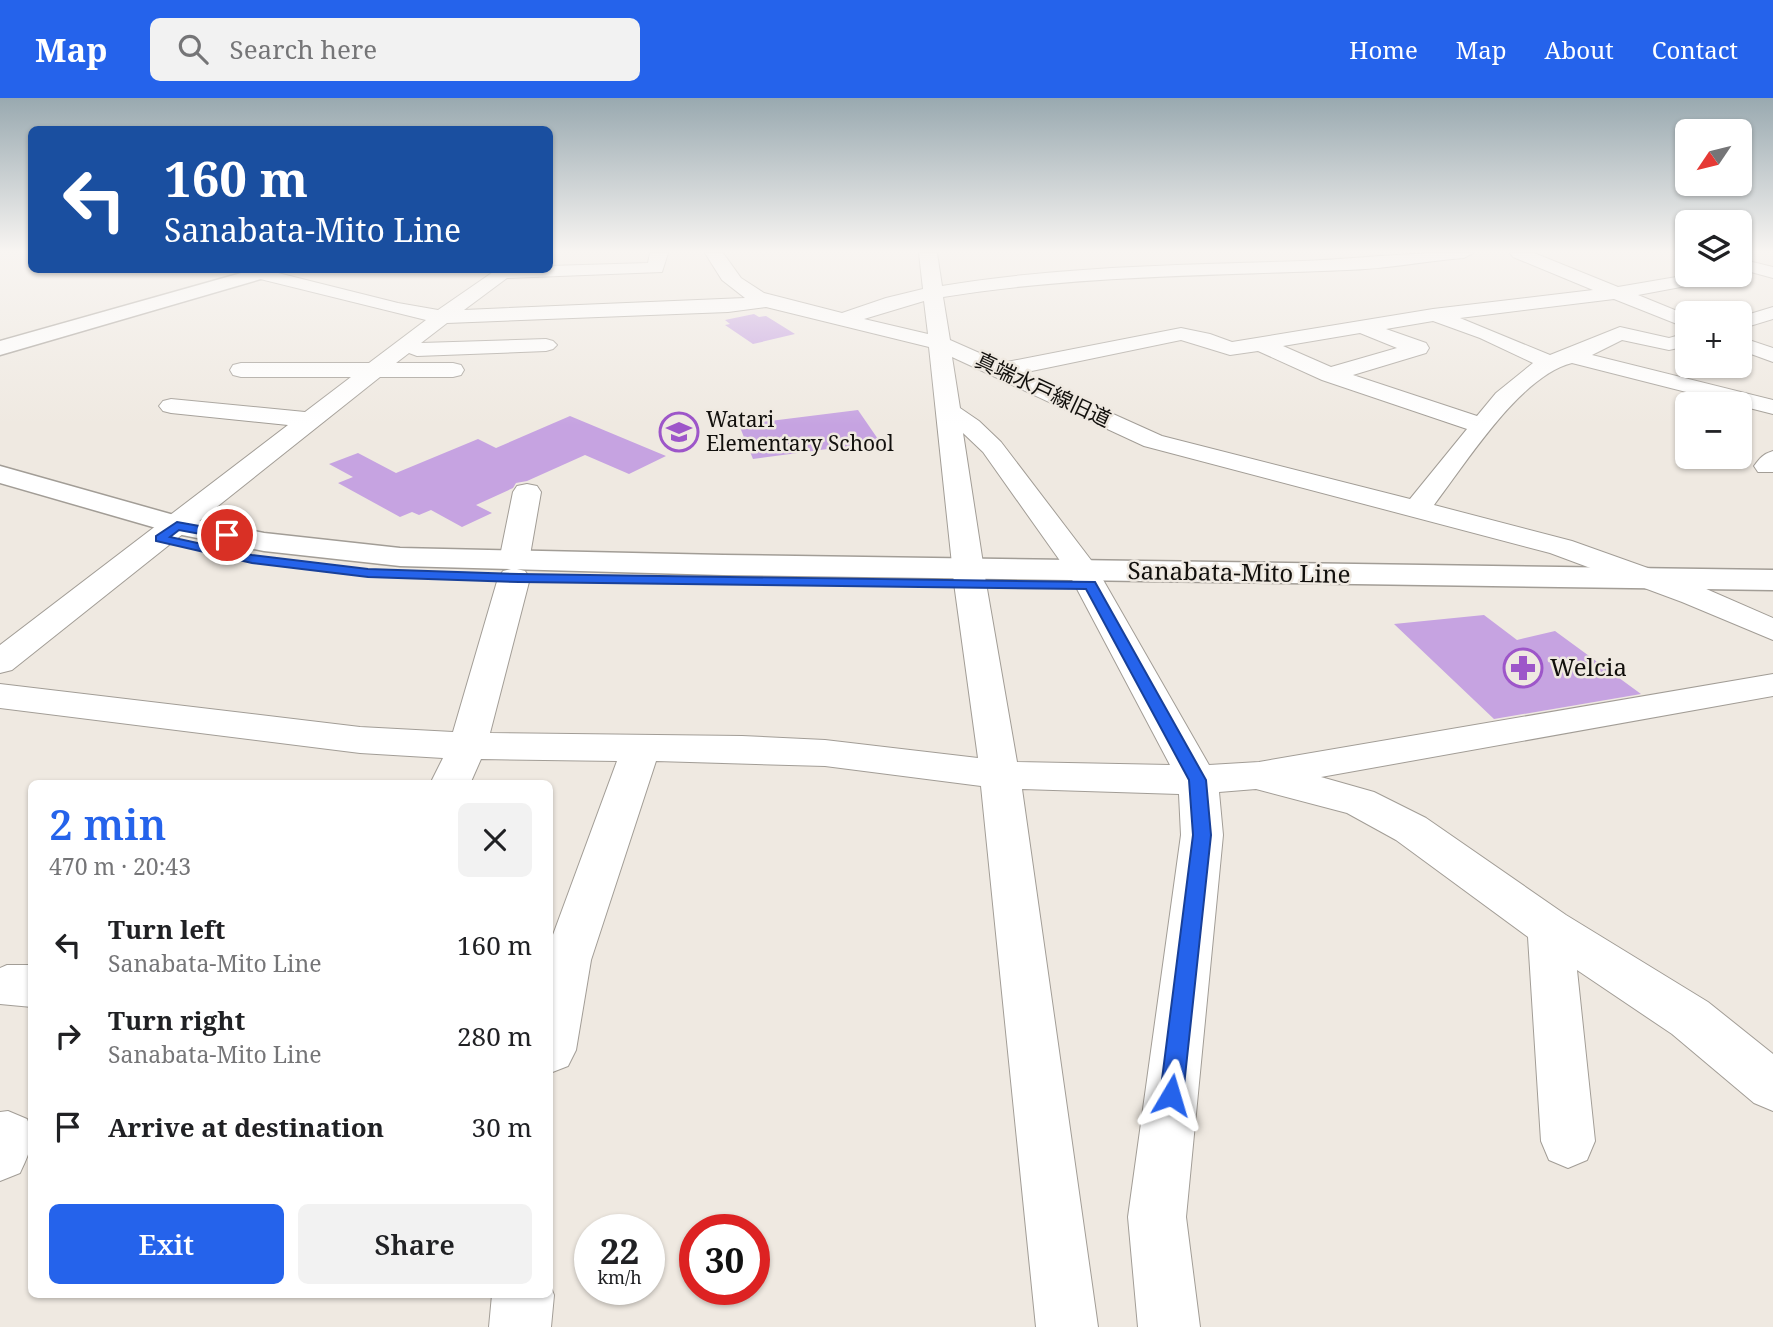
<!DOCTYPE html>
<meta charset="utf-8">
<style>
:root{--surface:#fff;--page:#f2f2f2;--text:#202124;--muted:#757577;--accent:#2563eb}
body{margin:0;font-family:"Noto Serif","Noto Sans JP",serif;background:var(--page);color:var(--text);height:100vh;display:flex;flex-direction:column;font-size:26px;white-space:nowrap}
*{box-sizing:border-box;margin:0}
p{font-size:23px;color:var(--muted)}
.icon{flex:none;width:38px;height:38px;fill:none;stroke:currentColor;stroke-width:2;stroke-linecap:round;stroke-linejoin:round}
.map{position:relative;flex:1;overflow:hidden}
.panel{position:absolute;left:28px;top:682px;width:525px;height:518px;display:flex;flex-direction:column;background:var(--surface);border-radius:10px;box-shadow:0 2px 5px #0004}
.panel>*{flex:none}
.guide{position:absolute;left:28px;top:28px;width:525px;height:147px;border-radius:10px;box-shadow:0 2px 5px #0004;background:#1a4fa0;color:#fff;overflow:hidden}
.needle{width:46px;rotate:235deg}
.tools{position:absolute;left:1675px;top:21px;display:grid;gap:14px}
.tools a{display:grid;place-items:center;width:77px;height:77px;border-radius:10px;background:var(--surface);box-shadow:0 2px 5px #0004;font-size:35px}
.speed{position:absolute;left:574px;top:1116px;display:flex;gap:14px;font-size:35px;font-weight:700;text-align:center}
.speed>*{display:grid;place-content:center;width:91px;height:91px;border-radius:50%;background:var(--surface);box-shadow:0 2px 5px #0004;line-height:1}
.speed small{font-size:18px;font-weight:400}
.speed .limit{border:10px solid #d22;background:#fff;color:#111}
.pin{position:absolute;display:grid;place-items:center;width:60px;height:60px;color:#fff;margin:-30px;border:4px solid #fff;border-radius:50%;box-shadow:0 2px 7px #0007}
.me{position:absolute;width:77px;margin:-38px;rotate:7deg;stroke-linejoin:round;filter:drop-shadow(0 0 5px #0008)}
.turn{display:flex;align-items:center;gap:24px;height:147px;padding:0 21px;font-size:32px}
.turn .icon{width:91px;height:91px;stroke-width:2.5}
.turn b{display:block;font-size:49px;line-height:60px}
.round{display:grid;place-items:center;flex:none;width:74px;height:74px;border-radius:10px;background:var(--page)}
.summary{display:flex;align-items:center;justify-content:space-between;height:119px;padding:0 21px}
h1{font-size:42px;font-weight:600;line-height:52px;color:var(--accent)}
.cta{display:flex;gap:14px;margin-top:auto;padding:14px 21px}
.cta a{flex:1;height:80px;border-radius:10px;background:var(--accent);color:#fff;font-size:28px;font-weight:600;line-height:80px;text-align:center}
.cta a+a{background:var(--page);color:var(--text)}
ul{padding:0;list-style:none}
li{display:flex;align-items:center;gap:21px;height:91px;padding:0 21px}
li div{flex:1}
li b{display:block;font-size:26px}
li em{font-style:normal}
header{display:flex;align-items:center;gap:42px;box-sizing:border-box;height:98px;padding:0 35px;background:var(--accent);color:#fff}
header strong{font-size:33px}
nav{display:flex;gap:38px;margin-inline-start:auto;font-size:24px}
.search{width:490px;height:63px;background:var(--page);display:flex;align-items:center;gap:18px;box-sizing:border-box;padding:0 24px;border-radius:10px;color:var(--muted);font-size:26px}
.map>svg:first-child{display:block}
.building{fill:#c6a3e1}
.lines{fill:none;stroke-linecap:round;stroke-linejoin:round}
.minor-casing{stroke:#a29d96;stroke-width:2}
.major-casing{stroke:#a29d96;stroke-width:3}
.highway-casing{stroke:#a29d96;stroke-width:3}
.minor{fill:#fff;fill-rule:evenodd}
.major{fill:#fff;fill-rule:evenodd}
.highway{fill:#fff;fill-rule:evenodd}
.route{fill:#2563eb;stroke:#184099;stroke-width:2}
.labels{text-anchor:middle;stroke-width:5;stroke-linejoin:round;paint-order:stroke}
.far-street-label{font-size:21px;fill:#12100d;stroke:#efe9e1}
.far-poi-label{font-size:21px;fill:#12100d;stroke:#efe9e1;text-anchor:start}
.street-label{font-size:24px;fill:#12100d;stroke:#efe9e1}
.poi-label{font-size:24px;fill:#12100d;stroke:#efe9e1;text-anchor:start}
</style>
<header>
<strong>Map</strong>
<div class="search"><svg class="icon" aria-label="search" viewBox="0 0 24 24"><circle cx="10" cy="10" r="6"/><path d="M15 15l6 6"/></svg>Search here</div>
<nav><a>Home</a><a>Map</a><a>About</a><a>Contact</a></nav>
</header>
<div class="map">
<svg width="1773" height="1229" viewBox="0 0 1773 1229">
<rect width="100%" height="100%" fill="#efe9e1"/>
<g class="building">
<polygon points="754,216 759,219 766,218 795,236 753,246 725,227 730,226 725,222"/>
<polygon points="858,312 880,344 753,361 739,327"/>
<polygon points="570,318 666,358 629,376 585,357 527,383 516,385 513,390 476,407 492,415 462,429 431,412 419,417 412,414 400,419 338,385 353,379 329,366 358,355 396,375 478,341 496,350"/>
<polygon points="1484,517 1517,542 1555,533 1641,596 1494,621 1394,526"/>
</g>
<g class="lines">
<defs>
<g id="minor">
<path d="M650,155H668L662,174L507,180L464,212L745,200L722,182L705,155H723L741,180L764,195L842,215L886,200L923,191L919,155H937L942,188C1061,168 1182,167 1303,163C1359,161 1416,153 1473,155L1464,160C1425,163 1386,171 1347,172C1212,178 1077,177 943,199L950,242L1002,265L1181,230L1210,236L1232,244L1433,211L1593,192L1513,159L1510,155H1534L1618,189L1688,177H1727L1724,181L1718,182L1638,197L1687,217V230L1614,201L1460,220L1550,257L1620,229L1669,240L1687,235V248L1669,252L1622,242L1592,257L1773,302V316L1572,265C1520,278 1466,365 1434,407L1572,443L1704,490L1773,520V542L1682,504L1550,455L1144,348L952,259L960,310L979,323L1001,344L1094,466L1209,667L1259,664L1773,576V598L1321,679L1374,694L1426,720L1566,817L1708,904L1773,956V1013L1754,1005L1672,936L1577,872L1595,1043L1587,1062L1568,1070L1549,1062L1541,1043L1528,839L1396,742L1347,715L1256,691L1219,694L1223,737L1186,1119L1200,1229H1138L1128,1119L1181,737L1179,696L1022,691L1098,1229H1036L981,688L825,668L656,663L591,862L576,952L568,968L550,975V845L617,663L481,661L470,686H430L443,660L360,655L0,610V586L360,629L453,634L498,480L503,473L511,471L503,469L499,463L513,394L517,388L527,386L537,388L541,394L529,463L525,469L517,471L525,473L530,480L490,635L742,638L825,642L978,660L954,485L929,249L766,209L728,214L447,225L421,245L546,241L553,243L557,247L553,251L546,253L417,258L409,255L396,265H453L461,267L464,272L461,277L453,279H380L12,572L0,575V547L288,327L171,315L163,313L159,308L163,303L171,301L305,314L351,279H241L233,277L230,272L233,267L241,265H369L426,222L252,179L249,175L251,172H266L398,205L438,212L496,172H550V168L648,165ZM924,203L928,236L864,221ZM1433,223L1480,240L1533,265L1496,295L1477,318L1353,277L1426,255L1429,250L1426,245L1386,231ZM1360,235L1397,250L1331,269L1283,248ZM1181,242L1230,257L1258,253L1322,282L1467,331L1410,401L1162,338L1022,275ZM963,335L983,354L1068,474L1170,667L1017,664L986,485Z"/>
<polygon points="1740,161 1773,169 1773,180 1740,171"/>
<polygon points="1773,209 1773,221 1740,231 1740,219"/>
<polygon points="1740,239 1773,250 1773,264 1740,252"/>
<path d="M1773,353V374H1758L1754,368C1760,360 1763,356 1773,353Z"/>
<polygon points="7,867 32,867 32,909 0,906 0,870"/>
<path d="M8,1013L27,1021C36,1042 29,1056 20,1075L0,1083V1014Z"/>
<polygon points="550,1187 554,1197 551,1229 489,1229 492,1197 550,1197"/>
</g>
<polygon id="major" points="0,368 181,419 264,435 400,450 723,457 1773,472 1773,492 723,477 400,468 264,453 177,436 0,385"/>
<polygon id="highway" points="252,172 280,172 278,176 0,257 0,243"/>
</defs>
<use href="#minor" class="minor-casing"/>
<use href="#major" class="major-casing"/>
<use href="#highway" class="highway-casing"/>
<use href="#minor" class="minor"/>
<use href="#major" class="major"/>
<use href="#highway" class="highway"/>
</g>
<linearGradient id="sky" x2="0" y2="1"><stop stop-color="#99a9b0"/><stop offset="0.47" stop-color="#f8f5f2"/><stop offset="1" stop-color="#f8f5f2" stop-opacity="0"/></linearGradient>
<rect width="1773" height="327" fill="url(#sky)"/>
<polygon class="route" points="177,424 227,433 233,437 227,441 179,432 170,439 252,457 368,471 519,476 1095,484 1206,682 1211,737 1183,997 1179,1004 1171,1007 1163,1004 1160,997 1193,737 1189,682 1086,491 519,484 368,479 252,465 156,443 156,438"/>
<defs>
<symbol id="school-ring" viewBox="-11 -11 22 22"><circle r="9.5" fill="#efe9e1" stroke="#9d56c9" stroke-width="1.5"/><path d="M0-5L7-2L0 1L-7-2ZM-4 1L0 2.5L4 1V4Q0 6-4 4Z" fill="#9d56c9"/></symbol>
<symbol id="pharmacy-ring" viewBox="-11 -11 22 22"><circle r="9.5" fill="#efe9e1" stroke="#9d56c9" stroke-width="1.5"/><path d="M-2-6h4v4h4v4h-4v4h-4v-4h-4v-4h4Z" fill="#9d56c9"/></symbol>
</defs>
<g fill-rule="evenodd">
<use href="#school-ring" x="657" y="312" width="44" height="44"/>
<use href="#pharmacy-ring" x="1501" y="548" width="44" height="44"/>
</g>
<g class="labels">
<g class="far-street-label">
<text transform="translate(1043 292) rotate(25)" y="7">真端水戸線旧道</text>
</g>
<g class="far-poi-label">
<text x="706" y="329">Watari<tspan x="706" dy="24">Elementary School</tspan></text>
</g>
<g class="street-label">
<text transform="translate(1239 475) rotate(1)" y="8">Sanabata-Mito Line</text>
</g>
<g class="poi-label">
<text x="1550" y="578">Welcia</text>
</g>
</g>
</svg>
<div class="tools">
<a><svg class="needle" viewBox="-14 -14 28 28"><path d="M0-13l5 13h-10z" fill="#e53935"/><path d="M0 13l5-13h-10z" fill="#757577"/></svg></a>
<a><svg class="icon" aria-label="layers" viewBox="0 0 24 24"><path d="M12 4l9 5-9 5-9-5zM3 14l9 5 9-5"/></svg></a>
<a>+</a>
<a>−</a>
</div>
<div class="speed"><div>22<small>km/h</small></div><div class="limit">30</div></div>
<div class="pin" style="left:227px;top:437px;background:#d93025"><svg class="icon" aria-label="arrive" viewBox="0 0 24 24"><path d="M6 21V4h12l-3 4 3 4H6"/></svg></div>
<svg class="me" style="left:1171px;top:997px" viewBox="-20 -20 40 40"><path d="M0-17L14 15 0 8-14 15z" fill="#2563eb" stroke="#fff" stroke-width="4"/></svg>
<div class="guide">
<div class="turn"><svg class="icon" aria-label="left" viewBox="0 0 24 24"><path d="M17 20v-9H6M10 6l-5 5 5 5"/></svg><div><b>160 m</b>Sanabata-Mito Line</div></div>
</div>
<section class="panel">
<div class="summary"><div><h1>2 min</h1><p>470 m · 20:43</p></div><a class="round"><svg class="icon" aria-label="close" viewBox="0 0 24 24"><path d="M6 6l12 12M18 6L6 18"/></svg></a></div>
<ul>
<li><svg class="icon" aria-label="left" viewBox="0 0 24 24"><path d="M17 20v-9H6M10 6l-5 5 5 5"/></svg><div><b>Turn left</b><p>Sanabata-Mito Line</p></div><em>160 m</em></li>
<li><svg class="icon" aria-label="right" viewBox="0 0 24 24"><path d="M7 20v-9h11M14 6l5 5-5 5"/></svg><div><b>Turn right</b><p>Sanabata-Mito Line</p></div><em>280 m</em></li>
<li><svg class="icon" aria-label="arrive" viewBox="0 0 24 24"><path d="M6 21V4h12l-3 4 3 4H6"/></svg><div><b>Arrive at destination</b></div><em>30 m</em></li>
</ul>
<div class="cta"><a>Exit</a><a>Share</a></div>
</section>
</div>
